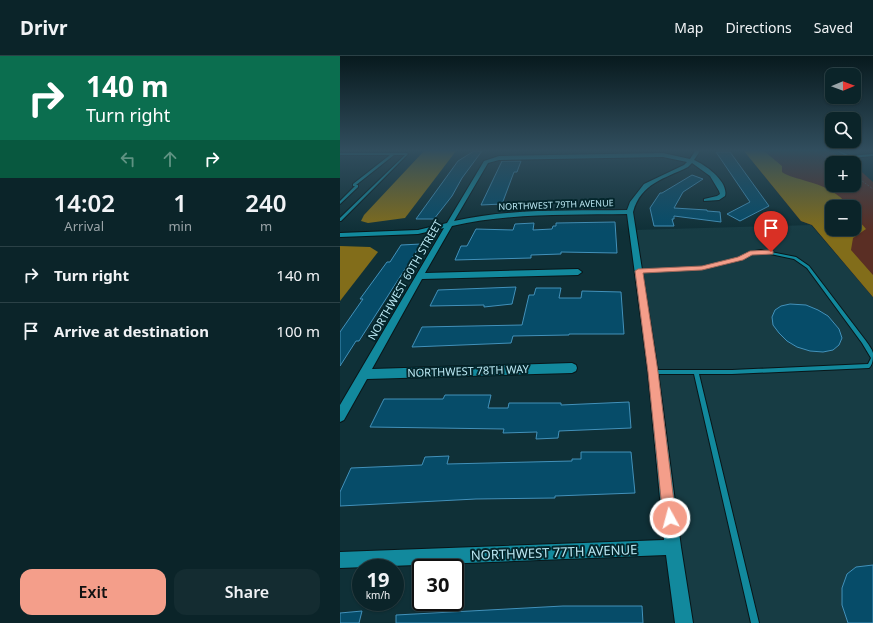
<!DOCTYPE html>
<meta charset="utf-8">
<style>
:root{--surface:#0b2429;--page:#142c31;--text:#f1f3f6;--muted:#9aa4a8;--line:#2b4146;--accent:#f49e8a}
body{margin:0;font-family:"Noto Sans",sans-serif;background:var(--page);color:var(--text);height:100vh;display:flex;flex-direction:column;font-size:15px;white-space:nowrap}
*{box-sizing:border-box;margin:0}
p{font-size:13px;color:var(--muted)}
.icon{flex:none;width:22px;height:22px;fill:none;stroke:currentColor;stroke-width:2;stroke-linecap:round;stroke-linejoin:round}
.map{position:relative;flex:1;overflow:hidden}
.drawer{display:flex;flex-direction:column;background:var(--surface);width:340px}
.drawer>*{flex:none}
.guide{background:#0b6e4f;color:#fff;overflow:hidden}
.needle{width:26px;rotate:89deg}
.fabs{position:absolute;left:485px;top:12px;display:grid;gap:8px}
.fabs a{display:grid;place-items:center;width:36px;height:36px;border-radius:8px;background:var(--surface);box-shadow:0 1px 3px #0004,0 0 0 1px var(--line);font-size:20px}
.speed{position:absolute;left:12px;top:503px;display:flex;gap:8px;font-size:20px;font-weight:700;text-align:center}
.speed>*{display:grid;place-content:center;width:52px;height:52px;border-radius:50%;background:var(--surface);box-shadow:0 1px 3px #0004,0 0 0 1px var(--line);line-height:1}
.speed small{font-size:10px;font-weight:400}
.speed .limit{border:2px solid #111;border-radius:6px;background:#fff;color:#111}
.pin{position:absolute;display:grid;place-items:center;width:34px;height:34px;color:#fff;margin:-41px -17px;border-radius:50% 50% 50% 0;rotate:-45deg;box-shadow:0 0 4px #0007}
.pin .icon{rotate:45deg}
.me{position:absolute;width:44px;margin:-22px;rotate:353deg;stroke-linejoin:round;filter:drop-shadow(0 0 3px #0008)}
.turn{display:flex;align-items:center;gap:14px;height:84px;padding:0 20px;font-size:18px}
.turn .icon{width:52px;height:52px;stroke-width:2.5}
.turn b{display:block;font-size:28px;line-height:34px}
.lanes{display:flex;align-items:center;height:38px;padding:0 20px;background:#0003;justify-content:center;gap:20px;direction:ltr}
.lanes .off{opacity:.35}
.eta{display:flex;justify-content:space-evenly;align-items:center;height:68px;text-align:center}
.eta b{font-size:24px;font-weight:600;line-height:28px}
.primary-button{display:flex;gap:8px;margin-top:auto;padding:8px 20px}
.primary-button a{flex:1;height:46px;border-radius:12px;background:var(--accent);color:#111;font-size:16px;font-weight:600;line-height:46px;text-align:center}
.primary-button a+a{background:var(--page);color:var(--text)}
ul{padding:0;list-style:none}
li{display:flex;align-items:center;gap:12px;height:56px;padding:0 20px;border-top:1px solid var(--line)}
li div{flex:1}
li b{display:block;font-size:15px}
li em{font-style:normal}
header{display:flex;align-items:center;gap:24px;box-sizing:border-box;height:56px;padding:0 20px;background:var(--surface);border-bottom:1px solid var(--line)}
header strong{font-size:19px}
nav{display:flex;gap:22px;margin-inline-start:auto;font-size:14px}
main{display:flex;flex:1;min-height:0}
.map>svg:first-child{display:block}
.built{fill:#173c44}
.green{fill:#5a2e24;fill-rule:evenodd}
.water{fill:#826d1a}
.building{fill:#064c69;stroke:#4291ba}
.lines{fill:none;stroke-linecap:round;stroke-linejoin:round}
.lane-casing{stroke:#081619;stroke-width:2}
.street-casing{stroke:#081619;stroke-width:2}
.path{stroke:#547982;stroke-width:1;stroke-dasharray:0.5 1.5;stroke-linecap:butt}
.lane{fill:#12899d;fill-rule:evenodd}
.street{fill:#12899d;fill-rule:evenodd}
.route{fill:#f49e8a;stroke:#9f675a}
.labels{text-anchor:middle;stroke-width:4;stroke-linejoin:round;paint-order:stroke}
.far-street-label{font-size:9px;fill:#bbe8f3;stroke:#04262c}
.street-label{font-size:11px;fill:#bbe8f3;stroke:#04262c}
.near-street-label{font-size:13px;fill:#bbe8f3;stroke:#04262c}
</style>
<header>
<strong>Drivr</strong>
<nav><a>Map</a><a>Directions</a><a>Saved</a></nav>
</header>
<main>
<section class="drawer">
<div class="guide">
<div class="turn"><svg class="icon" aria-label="right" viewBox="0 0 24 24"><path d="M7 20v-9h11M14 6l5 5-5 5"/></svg><div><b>140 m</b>Turn right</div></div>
<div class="lanes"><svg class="icon off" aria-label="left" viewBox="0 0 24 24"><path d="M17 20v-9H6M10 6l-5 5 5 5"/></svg><svg class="icon off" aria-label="ahead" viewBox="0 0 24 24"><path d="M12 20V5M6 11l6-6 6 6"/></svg><svg class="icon" aria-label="right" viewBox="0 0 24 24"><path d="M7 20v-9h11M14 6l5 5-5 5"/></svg></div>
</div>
<div class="eta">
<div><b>14:02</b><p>Arrival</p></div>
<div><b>1</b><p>min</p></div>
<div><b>240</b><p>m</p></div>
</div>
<ul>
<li><svg class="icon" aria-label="right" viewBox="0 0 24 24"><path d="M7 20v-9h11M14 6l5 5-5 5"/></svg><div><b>Turn right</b></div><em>140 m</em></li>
<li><svg class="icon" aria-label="arrive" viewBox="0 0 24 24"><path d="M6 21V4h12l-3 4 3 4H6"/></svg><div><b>Arrive at destination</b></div><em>100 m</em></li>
</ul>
<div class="primary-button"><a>Exit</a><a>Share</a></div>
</section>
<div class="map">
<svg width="533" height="567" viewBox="0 0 533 567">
<rect width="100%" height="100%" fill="#0f3037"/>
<polygon class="built" points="471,169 533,241 533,567 348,567 293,174"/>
<path class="green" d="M404,95H489L512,107H492V129H514V109L533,126V241L472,169L461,165ZM492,151H514V173H492Z"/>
<g class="water">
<polygon points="84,95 116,95 65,162 28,167 21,165 24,159"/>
<path d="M404,95H424L442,110V116C449,121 458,122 466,125C482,129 500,137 509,151H492V173H514V159L526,173L513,182L511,194L533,219V241L472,169L461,165Z"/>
<polygon points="0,190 30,191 38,196 0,245"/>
</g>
<g class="building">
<polygon points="134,95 142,95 122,122 112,140 94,163 76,163 118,105"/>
<polygon points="376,96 390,96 429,150 400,165 387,158 410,146"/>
<polygon points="162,105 181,105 177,116 174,116 162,148 141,149"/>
<polygon points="352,119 363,123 343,136 334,152 367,154 367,155 380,156 381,166 334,160 334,163 332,163 334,170 314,170 310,152 320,137 322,137"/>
<polygon points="275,166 277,197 221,196 221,198 191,199 191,202 115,204 121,190 127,190 136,173 173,174 175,168 194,167 193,174 212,173 213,170 216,170 216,167"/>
<polygon points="81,188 19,285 16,285 0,310 0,276 23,243 20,243 47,206 50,206 61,189"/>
<polygon points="176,231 172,248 144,251 144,249 90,250 98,234"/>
<polygon points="196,232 221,232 219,242 241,242 242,235 281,236 284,278 229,278 229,279 173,280 171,287 72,291 82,271 182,269 189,239 194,239"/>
<polygon points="450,248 466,249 478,254 488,260 499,273 502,282 499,289 493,294 483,296 470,295 457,291 447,285 439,277 433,269 432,261 435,254 441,250"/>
<polygon points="105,339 151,339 148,352 168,352 169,347 221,347 221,349 289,346 291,372 219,375 218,382 196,383 197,376 163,377 164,373 30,371 44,343 103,343"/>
<polygon points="241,396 291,396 295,437 215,440 215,442 136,443 0,450 0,436 11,412 82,409 85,401 109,400 107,408 232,405 232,403 241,403"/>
<polygon points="533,509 533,567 508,567 502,549 502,532 507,518 516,511"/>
<polygon points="223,550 302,550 303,567 56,567 56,559"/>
<polygon points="22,555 19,567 0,567 0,557"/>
</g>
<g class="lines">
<defs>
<g id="lane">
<polygon points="497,95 500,95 510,100 533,98 533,100 510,102"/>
<polygon points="0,97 67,97 68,98 1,165 0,165 0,162 65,99 54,99 16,129 18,129 18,131 0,148 0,145 15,130 13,130 13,128 50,99 0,99"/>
<path d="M421,194L456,201L469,210L526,285C528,288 532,293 533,297C533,302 533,309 529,312L392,318H359L419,567H411L354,318H311L310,316L311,314H392L528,308L531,302L522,287L467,212L454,203L421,196L411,198L401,204L362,213L299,216L297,215L299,214L362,211L399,202L409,196Z"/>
</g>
<path id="street" d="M355,95H360L354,104C366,109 389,126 385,140L379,144L364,145V143L377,140L380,138L379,135L370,120L352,107L348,111C324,123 301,127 293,156L318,316L341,491L353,567H335L326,499L0,512V496L324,484L308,316L287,158C228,159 169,157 112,170L85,217L238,213L242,216L238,219L82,223L32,313L232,307L236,309L237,312L236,315L232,317L27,323L4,364L0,366V349L104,172L78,178L0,181V177L78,174L107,167L144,105L159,100L323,97L350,103ZM323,101L347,106L344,109L304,128L290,146L287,154C230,155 171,152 114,165L148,107L159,104Z"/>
</defs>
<use href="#lane" class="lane-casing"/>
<use href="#street" class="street-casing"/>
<g class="path">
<polyline points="475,95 496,107"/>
<polyline points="514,119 533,133"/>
</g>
<use href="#lane" class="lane"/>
<use href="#street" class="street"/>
</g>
<linearGradient id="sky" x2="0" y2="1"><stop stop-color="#081a1e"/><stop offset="0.54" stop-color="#314e5e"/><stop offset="1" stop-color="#314e5e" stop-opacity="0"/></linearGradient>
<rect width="533" height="175" fill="url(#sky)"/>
<polygon class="route" points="431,194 433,195 433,198 412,199 403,204 362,214 303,217 318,316 336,462 334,467 330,469 325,467 323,462 308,316 295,215 298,213 362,210 398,201 410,195"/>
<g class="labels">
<g class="far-street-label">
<text transform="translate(216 149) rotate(-2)" y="3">NORTHWEST 79TH AVENUE</text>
</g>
<g class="street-label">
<text transform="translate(65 224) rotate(-60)" y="4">NORTHWEST 60TH STREET</text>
<text transform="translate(128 315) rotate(-2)" y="4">NORTHWEST 78TH WAY</text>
</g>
<g class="near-street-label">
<text transform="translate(214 496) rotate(-2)" y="5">NORTHWEST 77TH AVENUE</text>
</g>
</g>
</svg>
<div class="fabs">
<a><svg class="needle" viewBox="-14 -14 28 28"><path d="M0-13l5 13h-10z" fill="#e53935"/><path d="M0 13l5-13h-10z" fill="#9aa4a8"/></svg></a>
<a><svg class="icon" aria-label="search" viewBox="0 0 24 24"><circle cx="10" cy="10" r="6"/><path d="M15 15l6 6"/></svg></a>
<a>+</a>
<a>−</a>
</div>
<div class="speed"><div>19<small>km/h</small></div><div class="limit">30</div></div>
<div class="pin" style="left:431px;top:196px;background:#d93025"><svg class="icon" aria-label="arrive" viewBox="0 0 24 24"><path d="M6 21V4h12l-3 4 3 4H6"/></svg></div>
<svg class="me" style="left:330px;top:462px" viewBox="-20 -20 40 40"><circle r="17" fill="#f49e8a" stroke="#fff" stroke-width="3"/><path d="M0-11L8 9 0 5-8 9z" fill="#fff"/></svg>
</div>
</main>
